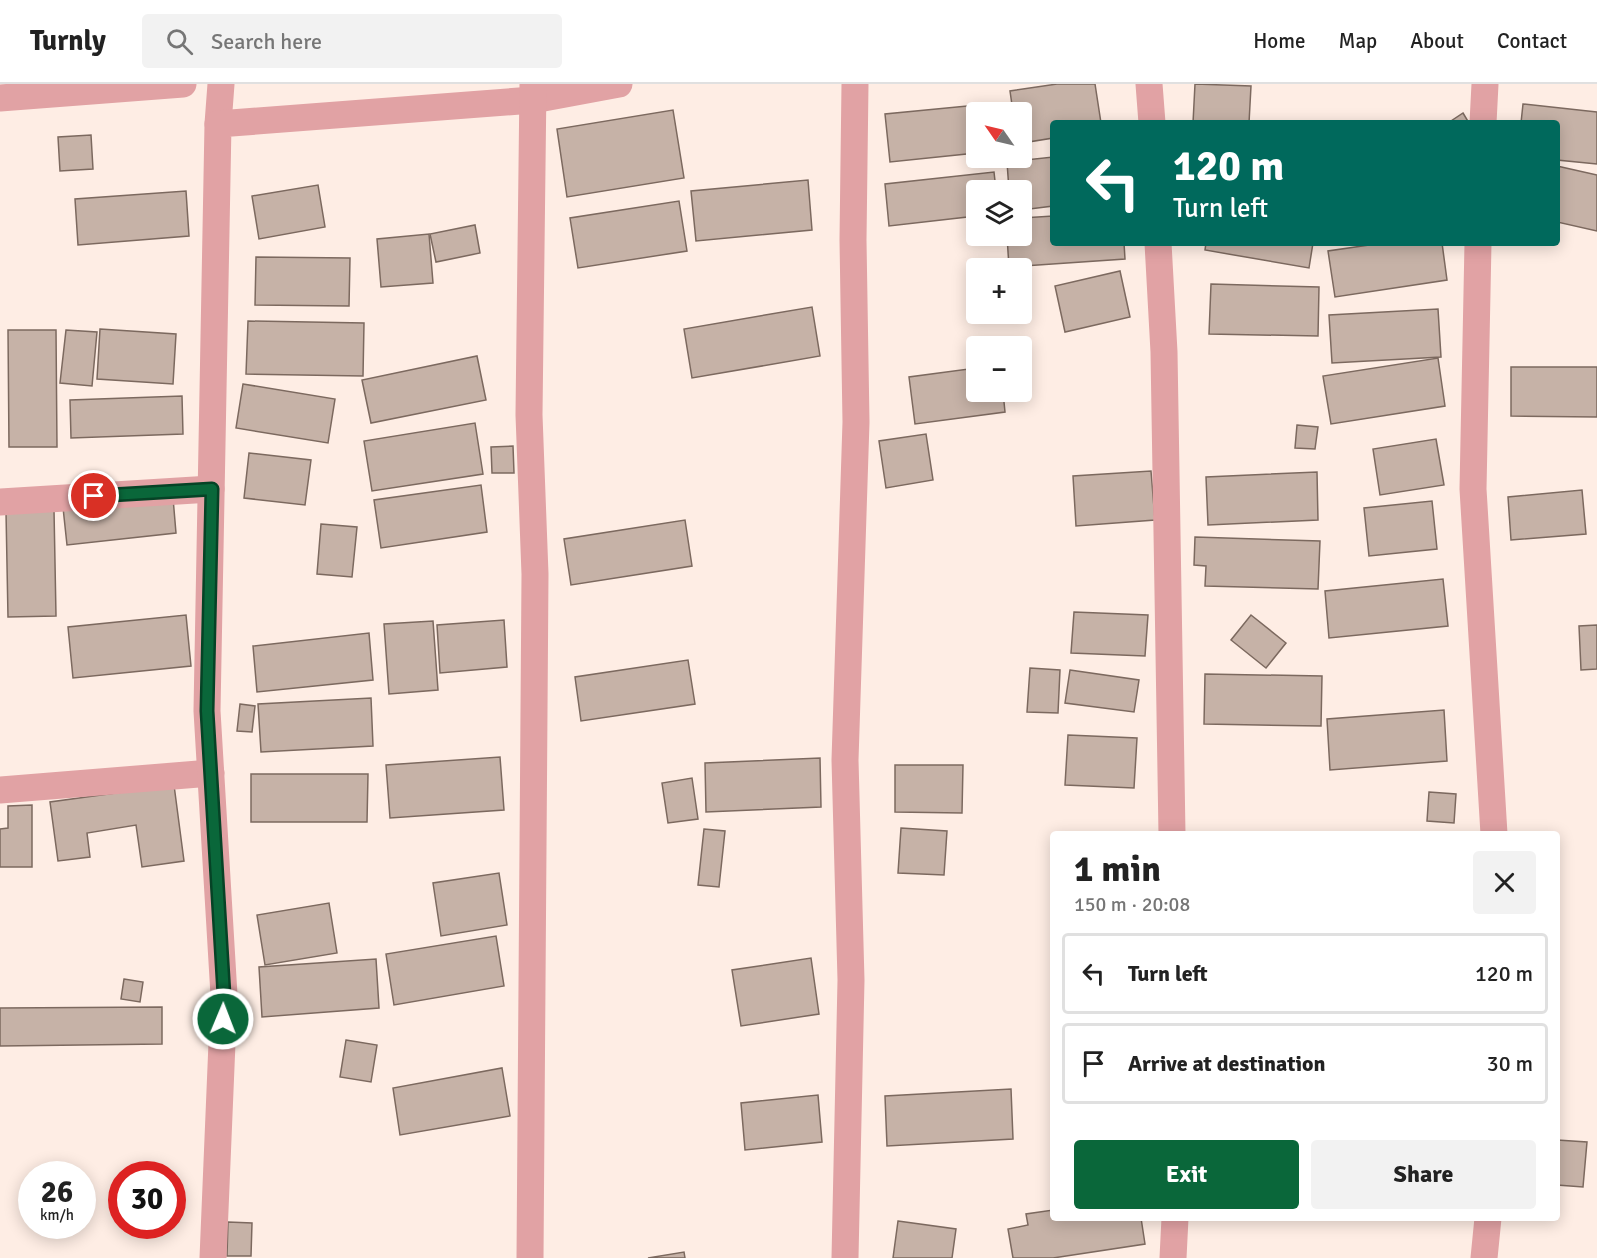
<!DOCTYPE html>
<meta charset="utf-8">
<style>
:root{--surface:#fff;--page:#f2f2f2;--text:#222;--muted:#767676;--line:#e0e0e0;--accent:#0a673a}
body{margin:0;font-family:Signika,sans-serif;background:var(--page);color:var(--text);height:100vh;display:flex;flex-direction:column;font-size:22px;white-space:nowrap}
*{box-sizing:border-box;margin:0}
p{font-size:20px;color:var(--muted)}
.icon{flex:none;width:33px;height:33px;fill:none;stroke:currentColor;stroke-width:2;stroke-linecap:round;stroke-linejoin:round}
.map{position:relative;flex:1;overflow:hidden}
.panel{position:absolute;left:1050px;top:747px;width:510px;height:390px;display:flex;flex-direction:column;background:var(--surface);border-radius:6px;box-shadow:0 3px 15px #0003}
.panel>*{flex:none}
.hud{position:absolute;left:1050px;top:36px;width:510px;height:126px;border-radius:6px;box-shadow:0 3px 15px #0003;background:#00695c;color:#fff;overflow:hidden}
.needle{width:39px;rotate:304deg}
.fabs{position:absolute;left:966px;top:18px;display:grid;gap:12px}
.fabs a{display:grid;place-items:center;width:66px;height:66px;border-radius:6px;background:var(--surface);box-shadow:0 3px 15px #0003;font-size:30px}
.speed{position:absolute;left:18px;top:1077px;display:flex;gap:12px;font-size:30px;font-weight:700;text-align:center}
.speed>*{display:grid;place-content:center;width:78px;height:78px;border-radius:50%;background:var(--surface);box-shadow:0 3px 15px #0003;line-height:1}
.speed small{font-size:15px;font-weight:400}
.speed .limit{border:9px solid #d22;background:#fff;color:#111}
.pin{position:absolute;display:grid;place-items:center;width:51px;height:51px;color:#fff;margin:-26px;border:3px solid #fff;border-radius:50%;box-shadow:0 2px 6px #0007}
.me{position:absolute;width:66px;margin:-33px;rotate:1deg;stroke-linejoin:round;filter:drop-shadow(0 0 4px #0008)}
.turn{display:flex;align-items:center;gap:21px;height:126px;padding:0 24px;font-size:27px}
.turn .icon{width:78px;height:78px;stroke-width:2.5}
.turn b{display:block;font-size:42px;line-height:51px}
.round{display:grid;place-items:center;flex:none;width:63px;height:63px;border-radius:6px;background:var(--page)}
.overview{display:flex;align-items:center;justify-content:space-between;height:102px;padding:0 24px}
h1{font-size:36px;font-weight:700;line-height:45px}
.primary-button{display:flex;gap:12px;margin-top:auto;padding:12px 24px}
.primary-button a{flex:1;height:69px;border-radius:6px;background:var(--accent);color:#fff;font-size:24px;font-weight:700;line-height:69px;text-align:center}
.primary-button a+a{background:var(--page);color:var(--text)}
ul{padding:0;list-style:none}
li{display:flex;align-items:center;gap:18px;height:81px;margin:0 12px 9px;padding:0 12px;border:3px solid var(--line);border-radius:6px}
li div{flex:1}
li b{display:block;font-size:22px}
li em{font-style:normal}
header{display:flex;align-items:center;gap:36px;box-sizing:border-box;height:84px;padding:0 30px;background:var(--surface);border-bottom:2px solid var(--line)}
header strong{font-size:28px}
nav{display:flex;gap:33px;margin-inline-start:auto;font-size:21px}
.search{width:420px;height:54px;background:var(--page);display:flex;align-items:center;gap:15px;box-sizing:border-box;padding:0 21px;border-radius:6px;color:var(--muted);font-size:22px}
.map>svg:first-child{display:block}
.building{fill:#c6b2a7;stroke:#7c695f;stroke-width:1.5}
.lines{fill:none;stroke-linecap:round;stroke-linejoin:round}
.minor{stroke:#e1a2a4;stroke-width:27}
.route-casing{stroke:#064326;stroke-width:15}
.route{stroke:#0a673a;stroke-width:10}
</style>
<header>
<strong>Turnly</strong>
<div class="search"><svg class="icon" aria-label="search" viewBox="0 0 24 24"><circle cx="10" cy="10" r="6"/><path d="M15 15l6 6"/></svg>Search here</div>
<nav><a>Home</a><a>Map</a><a>About</a><a>Contact</a></nav>
</header>
<div class="map">
<svg width="1597" height="1174" viewBox="0 0 1597 1174">
<rect width="100%" height="100%" fill="#feede4"/>
<g class="building">
<polygon points="1057,0 1095,0 1101,39 1053,39 1053,54 1022,59 1022,28 1013,28 1010,7"/>
<polygon points="1195,0 1251,2 1249,39 1193,39"/>
<polygon points="998,19 999,28 976,28 976,69 890,78 885,30"/>
<polygon points="1523,20 1597,28 1597,80 1557,76 1557,39 1521,39"/>
<polygon points="673,26 684,94 567,113 557,45"/>
<polygon points="1463,29 1469,39 1448,39"/>
<polygon points="91,51 93,85 60,87 58,53"/>
<polygon points="1053,73 1053,122 1022,126 1022,106 1009,106 1007,78"/>
<polygon points="1557,82 1597,91 1597,147 1557,138"/>
<polygon points="994,88 996,106 976,106 976,132 889,142 885,100"/>
<polygon points="808,96 812,146 696,157 691,107"/>
<polygon points="318,101 325,143 259,155 252,112"/>
<polygon points="186,107 189,152 78,161 75,115"/>
<polygon points="679,117 687,167 578,184 570,134"/>
<polygon points="1053,132 1053,159 1124,159 1125,175 1009,183 1007,152 1022,152 1022,134"/>
<polygon points="475,141 480,169 436,178 430,150"/>
<polygon points="429,150 433,199 381,203 377,155"/>
<polygon points="1206,159 1313,159 1309,184 1205,166"/>
<polygon points="1383,159 1442,159 1447,196 1335,213 1328,167"/>
<polygon points="256,173 350,174 349,222 255,221"/>
<polygon points="1120,187 1130,233 1065,248 1055,202"/>
<polygon points="1211,200 1319,203 1318,252 1209,250"/>
<polygon points="812,223 820,272 692,294 684,245"/>
<polygon points="1438,225 1441,273 1332,279 1329,231"/>
<polygon points="248,237 364,239 363,292 246,290"/>
<polygon points="100,245 176,250 173,300 97,295"/>
<polygon points="8,246 56,246 57,363 9,363"/>
<polygon points="66,246 97,248 92,302 60,299"/>
<polygon points="477,272 486,316 371,339 362,296"/>
<polygon points="1438,274 1445,322 1331,340 1323,292"/>
<polygon points="1511,283 1597,283 1597,333 1511,332"/>
<polygon points="976,284 976,308 1003,308 1005,328 915,340 909,293"/>
<polygon points="243,300 335,315 328,359 236,344"/>
<polygon points="182,312 183,350 71,354 70,316"/>
<polygon points="475,339 483,390 372,407 364,357"/>
<polygon points="1297,341 1318,343 1315,365 1295,364"/>
<polygon points="926,350 933,396 886,404 879,357"/>
<polygon points="1436,355 1444,401 1380,411 1373,365"/>
<polygon points="513,362 514,389 492,389 491,363"/>
<polygon points="249,369 311,376 305,421 244,414"/>
<polygon points="1151,387 1155,436 1076,442 1073,392"/>
<polygon points="1317,388 1318,436 1208,441 1206,393"/>
<polygon points="481,401 487,448 381,464 374,416"/>
<polygon points="172,402 176,449 67,461 62,414"/>
<polygon points="1582,406 1586,450 1511,456 1508,413"/>
<polygon points="1432,417 1437,465 1369,472 1364,424"/>
<polygon points="54,426 56,532 8,533 6,428"/>
<polygon points="685,436 692,482 571,501 564,455"/>
<polygon points="321,440 357,443 352,493 317,490"/>
<polygon points="1195,453 1320,457 1318,505 1205,502 1206,482 1194,481"/>
<polygon points="1443,495 1448,542 1329,554 1325,507"/>
<polygon points="1074,528 1148,531 1145,572 1071,569"/>
<polygon points="186,531 191,582 73,594 68,543"/>
<polygon points="1251,531 1286,559 1266,584 1231,556"/>
<polygon points="504,536 507,583 440,589 437,541"/>
<polygon points="433,537 438,606 389,610 384,540"/>
<polygon points="1597,541 1597,585 1581,586 1579,542"/>
<polygon points="369,549 373,596 257,608 253,562"/>
<polygon points="688,576 695,620 581,637 575,593"/>
<polygon points="1030,584 1060,586 1058,629 1027,628"/>
<polygon points="1070,586 1139,596 1134,628 1065,619"/>
<polygon points="1205,590 1322,592 1321,642 1204,640"/>
<polygon points="371,614 373,662 261,668 258,620"/>
<polygon points="240,620 255,622 252,648 237,647"/>
<polygon points="1444,626 1447,677 1330,686 1327,635"/>
<polygon points="1068,651 1137,654 1134,704 1065,701"/>
<polygon points="500,673 504,726 390,734 386,681"/>
<polygon points="820,674 821,723 706,728 705,679"/>
<polygon points="895,681 963,681 962,729 895,728"/>
<polygon points="251,690 368,690 367,738 251,738"/>
<polygon points="692,694 698,735 668,739 662,699"/>
<polygon points="174,701 184,777 142,783 136,741 87,749 90,773 58,777 50,718"/>
<polygon points="1429,708 1456,710 1454,739 1427,737"/>
<polygon points="32,721 32,783 0,783 0,745 8,744 8,722"/>
<polygon points="901,744 947,747 944,791 898,789"/>
<polygon points="704,745 725,747 719,803 698,801"/>
<polygon points="499,789 507,841 441,852 433,799"/>
<polygon points="329,819 337,869 265,881 257,831"/>
<polygon points="496,852 504,902 394,921 386,870"/>
<polygon points="811,874 819,930 741,942 732,886"/>
<polygon points="376,875 379,924 262,933 259,883"/>
<polygon points="124,895 143,898 140,918 121,915"/>
<polygon points="162,923 162,960 0,962 0,924"/>
<polygon points="346,956 377,961 371,998 340,993"/>
<polygon points="502,984 510,1032 400,1051 393,1004"/>
<polygon points="1011,1005 1013,1055 887,1062 885,1012"/>
<polygon points="818,1011 822,1058 745,1066 741,1019"/>
<polygon points="1557,1056 1587,1058 1583,1103 1557,1101"/>
<polygon points="1053,1126 1053,1134 1141,1134 1145,1160 1053,1174 1013,1174 1008,1145 1028,1141 1026,1130"/>
<polygon points="898,1137 956,1145 952,1174 893,1174"/>
<polygon points="228,1138 252,1139 251,1172 227,1172"/>
<polygon points="684,1168 685,1174 648,1174"/>
</g>
<g class="lines">
<g class="minor">
<polyline points="1149,0 1152,39"/>
<polyline points="0,14 183,0"/>
<polyline points="1483,39 1485,0"/>
<polyline points="218,40 221,0"/>
<polyline points="1158,159 1164,268 1172,750"/>
<polyline points="1478,159 1473,405 1494,750"/>
<polyline points="0,418 211,405"/>
<polyline points="0,706 211,689"/>
<polyline points="213,1174 224,911 207,627 218,40 533,16 619,0"/>
<polyline points="530,1174 535,490 529,331 533,0"/>
<polyline points="845,1174 851,896 845,676 856,338 853,156 855,0"/>
<polyline points="1173,1174 1175,1134"/>
<polyline points="1484,1174 1488,1134"/>
</g>
</g>
<g class="lines">
<defs>
<polyline id="route" points="94,412 212,405 207,627 224,911 223,935"/>
</defs>
<use href="#route" class="route-casing"/>
<use href="#route" class="route"/>
</g>
</svg>
<div class="fabs">
<a><svg class="needle" viewBox="-14 -14 28 28"><path d="M0-13l5 13h-10z" fill="#e53935"/><path d="M0 13l5-13h-10z" fill="#767676"/></svg></a>
<a><svg class="icon" aria-label="layers" viewBox="0 0 24 24"><path d="M12 4l9 5-9 5-9-5zM3 14l9 5 9-5"/></svg></a>
<a>+</a>
<a>−</a>
</div>
<div class="speed"><div>26<small>km/h</small></div><div class="limit">30</div></div>
<div class="pin" style="left:94px;top:412px;background:#d93025"><svg class="icon" aria-label="arrive" viewBox="0 0 24 24"><path d="M6 21V4h12l-3 4 3 4H6"/></svg></div>
<svg class="me" style="left:223px;top:935px" viewBox="-20 -20 40 40"><circle r="17" fill="#0a673a" stroke="#fff" stroke-width="3"/><path d="M0-11L8 9 0 5-8 9z" fill="#fff"/></svg>
<div class="hud">
<div class="turn"><svg class="icon" aria-label="left" viewBox="0 0 24 24"><path d="M17 20v-9H6M10 6l-5 5 5 5"/></svg><div><b>120 m</b>Turn left</div></div>
</div>
<section class="panel">
<div class="overview"><div><h1>1 min</h1><p>150 m · 20:08</p></div><a class="round"><svg class="icon" aria-label="close" viewBox="0 0 24 24"><path d="M6 6l12 12M18 6L6 18"/></svg></a></div>
<ul>
<li><svg class="icon" aria-label="left" viewBox="0 0 24 24"><path d="M17 20v-9H6M10 6l-5 5 5 5"/></svg><div><b>Turn left</b></div><em>120 m</em></li>
<li><svg class="icon" aria-label="arrive" viewBox="0 0 24 24"><path d="M6 21V4h12l-3 4 3 4H6"/></svg><div><b>Arrive at destination</b></div><em>30 m</em></li>
</ul>
<div class="primary-button"><a>Exit</a><a>Share</a></div>
</section>
</div>
